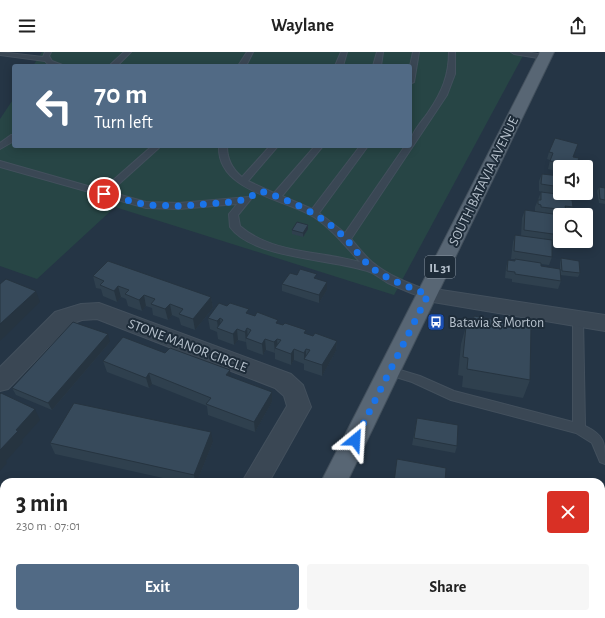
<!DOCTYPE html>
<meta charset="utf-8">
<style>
:root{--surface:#fff;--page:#f6f6f6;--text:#222;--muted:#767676;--accent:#516a85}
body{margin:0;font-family:"Alegreya Sans",sans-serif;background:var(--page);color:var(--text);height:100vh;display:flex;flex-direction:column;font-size:15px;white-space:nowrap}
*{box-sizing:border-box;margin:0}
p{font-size:13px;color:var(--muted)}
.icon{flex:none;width:22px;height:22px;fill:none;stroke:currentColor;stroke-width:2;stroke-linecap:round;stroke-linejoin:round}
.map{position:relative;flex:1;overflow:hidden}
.side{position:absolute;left:0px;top:426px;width:605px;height:140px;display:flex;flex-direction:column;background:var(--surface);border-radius:12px 12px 0 0;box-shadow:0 2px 10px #0003}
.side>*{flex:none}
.guide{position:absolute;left:12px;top:12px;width:400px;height:84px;border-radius:4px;box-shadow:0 2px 10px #0003;background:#516a85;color:#fff;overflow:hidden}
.fabs{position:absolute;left:553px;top:108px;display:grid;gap:8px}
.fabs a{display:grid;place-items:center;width:40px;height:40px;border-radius:4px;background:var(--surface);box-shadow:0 2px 10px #0003;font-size:20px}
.pin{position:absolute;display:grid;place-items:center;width:34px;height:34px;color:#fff;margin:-17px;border:2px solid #fff;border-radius:50%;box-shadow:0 1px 4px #0007}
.me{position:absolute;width:44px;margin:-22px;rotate:27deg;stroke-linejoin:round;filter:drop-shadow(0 0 3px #0008)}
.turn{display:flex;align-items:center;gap:14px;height:84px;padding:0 16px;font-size:18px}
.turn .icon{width:52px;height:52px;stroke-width:2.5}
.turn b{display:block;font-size:28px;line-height:34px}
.round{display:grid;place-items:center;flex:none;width:42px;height:42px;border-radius:4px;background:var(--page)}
.overview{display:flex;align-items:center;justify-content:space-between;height:68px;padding:0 16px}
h1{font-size:24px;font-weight:600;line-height:30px}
.primary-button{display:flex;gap:8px;margin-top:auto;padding:8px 16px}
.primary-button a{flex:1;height:46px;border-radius:4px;background:var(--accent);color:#fff;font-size:16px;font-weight:600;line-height:46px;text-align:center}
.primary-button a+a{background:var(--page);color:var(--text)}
header{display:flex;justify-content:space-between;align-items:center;height:52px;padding:0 16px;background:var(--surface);font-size:18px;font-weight:600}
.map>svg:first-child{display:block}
.green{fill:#274545}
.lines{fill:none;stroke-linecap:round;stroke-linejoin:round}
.lane-casing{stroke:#43505d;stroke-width:2}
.street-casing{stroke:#43505d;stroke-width:2}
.primary-casing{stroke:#43505d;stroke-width:2}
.lane{fill:#3a4754;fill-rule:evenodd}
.street{fill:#3a4754;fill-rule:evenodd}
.primary{fill:#586674;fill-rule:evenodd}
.wall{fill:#2f404e}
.shaded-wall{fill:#263440}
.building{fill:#374a5b;stroke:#263440}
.route{stroke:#1a73e8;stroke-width:7;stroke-dasharray:0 12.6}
.labels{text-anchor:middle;stroke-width:4;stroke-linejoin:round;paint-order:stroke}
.shield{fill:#1e2c39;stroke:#8995a1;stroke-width:1}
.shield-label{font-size:13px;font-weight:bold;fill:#b7c2cd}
.street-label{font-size:14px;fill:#b7c2cd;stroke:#1e2c39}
.poi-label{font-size:14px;fill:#b7c2cd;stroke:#1e2c39;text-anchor:start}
</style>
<header><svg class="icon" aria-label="menu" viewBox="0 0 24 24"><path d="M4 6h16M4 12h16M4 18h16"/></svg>Waylane<svg class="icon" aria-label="share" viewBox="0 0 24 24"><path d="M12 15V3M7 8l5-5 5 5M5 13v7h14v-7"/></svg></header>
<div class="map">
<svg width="605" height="566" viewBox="0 0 605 566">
<rect width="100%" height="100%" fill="#253545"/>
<polygon class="green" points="42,0 525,0 394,243 115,155 37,227 0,214 0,67 14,46 14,94 410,94 410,14 33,14"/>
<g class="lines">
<defs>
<g id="lane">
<path d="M0,0L43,5L45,0H51L49,4L52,9L65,14C58,14 49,15 45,9L0,3Z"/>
<polygon points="124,0 131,0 117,14 109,14"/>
<polygon points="247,0 253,0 246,14 238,14"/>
<polygon points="341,0 347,0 343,14 335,14"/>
<polygon points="377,0 383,0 381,14 373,14"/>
<polygon points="413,0 419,0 414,30 410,32 410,14"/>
<path d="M449,0H455V22L447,43L351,187C358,195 364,203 372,210C390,225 411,232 432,240L433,243L432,246L428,247C415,243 401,237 388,231C382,228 376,222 370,220C334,207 253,207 230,175L229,162L237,152L179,157L146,156L0,115V109L102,138L152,94H161L110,140L146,150L179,151L249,145L251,147L238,163L240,174C272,202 321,199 360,210C345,194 333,178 314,165C284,146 217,140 219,94H227C227,107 232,117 242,125L270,94H278L248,129L274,141L315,94H323L282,144L312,157L360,94H368L319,161L345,181L405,94H410C410,81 422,70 429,59C442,40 449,23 449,0Z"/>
<path d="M511,0C522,0 538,0 547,5L544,7L514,2Z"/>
<polygon points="11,83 14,83 14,89 0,97 0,91"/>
<path d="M578,262L582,263L583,266L585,374C605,384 605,390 605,412L600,410L592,391L576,381L451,348L412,330L386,322L384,319L386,316L390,315L420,324L454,339L573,370V266L574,263Z"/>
</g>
<g id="street">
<polygon points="428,236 605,263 605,279 421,248 418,243 421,238"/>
<polygon points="99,251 291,322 303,333 311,355 269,430 242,430 287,354 284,344 275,336 97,267 82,268 71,272 8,337 0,339 0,315 55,260 81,252"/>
<polygon points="4,490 4,521 0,523 0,492"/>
<polygon points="470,562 515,562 517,566 472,566"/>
</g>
<g id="primary">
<polygon points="540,0 554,0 347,430 321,430"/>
<polygon points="253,562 283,562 281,566 251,566"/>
</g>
</defs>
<use href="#lane" class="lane-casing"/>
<use href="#street" class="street-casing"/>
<use href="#primary" class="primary-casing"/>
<use href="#lane" class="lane"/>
<use href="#street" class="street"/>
<use href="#primary" class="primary"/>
</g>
<g class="wall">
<polygon points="549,100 574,105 575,115 560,115 560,120 548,117 550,108 547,107"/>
<polygon points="542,122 560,124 560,141 573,141 572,144 570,143 569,145 565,144 565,147 573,155 570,163 564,162 564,163 560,163 560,189 563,189 562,192 552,190 552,205 549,213 541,212 541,214 560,217 560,210 561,206 580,221 578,225 560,223 561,229 558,237 512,230 512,227 505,226 506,216 508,208 514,209 515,207 511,207 513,190 515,183 521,184 522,166 525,158 535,160 535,155 541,140 543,140 539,139 539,129"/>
<polygon points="599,135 605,136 605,152 599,151 597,139"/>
<polygon points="308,177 303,185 292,182 292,178"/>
<polygon points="297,223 316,227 327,238 319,251 282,239 282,232"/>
<polygon points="93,224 211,245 213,256 195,278 181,273 179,266 172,263 168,268 153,263 152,256 146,254 142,259 128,254 126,247 121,245 117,250 103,244 101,237 96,236"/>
<polygon points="249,262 313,284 337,289 336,299 322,324 304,318 304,311 304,312 294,308 291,313 275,307 275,301 266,298 263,303 247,297 246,290 238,288 234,293 218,287 217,280 210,277 208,266"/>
<polygon points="474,264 530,328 523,346 462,335 463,324 458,323 461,292 466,274 471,274"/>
<polygon points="110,290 52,358 16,343 12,336"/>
<polygon points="165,301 230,318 230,325 272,340 272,350 255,380 208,363 207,354 152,332 149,336 107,320 103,309"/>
<polygon points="417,366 457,394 455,401 412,393"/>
<polygon points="213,390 197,430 181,430 55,402 50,391"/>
<polygon points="4,513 4,540 1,539 0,537 0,520"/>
</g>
<g class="shaded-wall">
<polygon points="308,173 308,177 303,185 303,181"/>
<polygon points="327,230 327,238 319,251 319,243"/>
<polygon points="118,234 121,245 117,250 114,239"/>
<polygon points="36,239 40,250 0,289 0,272"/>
<polygon points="144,243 146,254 142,259 139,248"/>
<polygon points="211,245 213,256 195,278 193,267"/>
<polygon points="170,252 172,263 168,268 165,257"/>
<polygon points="220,266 221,277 218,276 217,269"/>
<polygon points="247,276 248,287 246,286 246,290 245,280"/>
<polygon points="237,277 238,288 234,293 233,282"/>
<polygon points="108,282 110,290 52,358 48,351"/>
<polygon points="265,287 266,298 263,303 262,292"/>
<polygon points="277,287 278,297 275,296 275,301 274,290"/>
<polygon points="337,289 336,299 322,324 322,313"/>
<polygon points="294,297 294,308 291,313 291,302"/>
<polygon points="306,297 306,308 304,307 304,312 304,301"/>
<polygon points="230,318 231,329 226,323"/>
<polygon points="149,321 152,332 149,336 146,326"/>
<polygon points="272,340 272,350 255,380 254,370"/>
<polygon points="35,357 40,368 22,388 23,390 6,409 7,411 0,419 0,398 16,378"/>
<polygon points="211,380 213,390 197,430 195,430 194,423"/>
</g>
<g class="building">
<polygon points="555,86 578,92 573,105 579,106 575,115 550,109 553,101 549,100"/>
<polygon points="542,122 560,124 560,135 541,132"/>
<polygon points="599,135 605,136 605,148 600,147"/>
<polygon points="541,140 565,143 565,147 572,148 573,155 565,154 566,158 541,155 541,153 538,152 538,148 541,148"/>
<polygon points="525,158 560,163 560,183 524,178"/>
<polygon points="297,170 308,173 303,181 292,178"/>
<polygon points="515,183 552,188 552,205 514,199"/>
<polygon points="561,206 579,209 580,221 562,219"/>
<polygon points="515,207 541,211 541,214 560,217 561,229 515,222 515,220 507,219 508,208 515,209"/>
<polygon points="108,209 211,245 193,267 179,262 183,257 170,252 165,257 151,252 155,247 144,243 139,248 125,242 129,238 118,234 114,239 100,233 104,229 93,224"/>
<polygon points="300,217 317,222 314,226 327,230 319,243 282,232 290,221 297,223"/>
<polygon points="6,227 36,239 0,272 0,232"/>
<polygon points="219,251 227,254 230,251 249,257 246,261 255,264 257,260 278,268 276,271 283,273 285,271 306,278 304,281 313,284 315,281 337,289 322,313 304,307 310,298 306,297 304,301 294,297 291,302 275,296 281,288 277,287 274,290 265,287 262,292 246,286 251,278 247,276 245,280 237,277 233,282 217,276 223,268 220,266 217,269 208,266"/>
<polygon points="474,264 531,274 530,328 467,317 468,306 463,305 466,274 473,275"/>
<polygon points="73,270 108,282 48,351 12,336"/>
<polygon points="123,285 165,301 170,296 230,318 226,323 272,340 254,370 206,352 211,346 149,321 146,326 103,309"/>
<polygon points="1,341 35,357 16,378 18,379 0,398 0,342"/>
<polygon points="74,351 211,380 194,423 50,391"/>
<polygon points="417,366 458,373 457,394 414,386"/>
<polygon points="397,407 446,416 445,430 394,430"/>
<polygon points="4,513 4,533 0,532 0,520"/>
</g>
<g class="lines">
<path class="route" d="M104,142L146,153L179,154L233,150L246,147L261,139C292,149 323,163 346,187C355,197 363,210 375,218C391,229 410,235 428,243L355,388"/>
</g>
<defs>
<symbol id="bus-square" viewBox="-11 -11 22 22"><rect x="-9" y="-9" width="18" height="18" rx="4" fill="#1a4fb4" stroke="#1e2c39"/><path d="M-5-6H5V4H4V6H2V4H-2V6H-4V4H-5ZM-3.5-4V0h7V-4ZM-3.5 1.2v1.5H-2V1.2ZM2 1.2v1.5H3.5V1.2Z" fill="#fff"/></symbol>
</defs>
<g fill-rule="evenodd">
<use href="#bus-square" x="426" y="260" width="20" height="20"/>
</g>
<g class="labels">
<rect class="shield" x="425" y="204" width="30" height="22" rx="3"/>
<g class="shield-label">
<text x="440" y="220">IL 31</text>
</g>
<g class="street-label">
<text transform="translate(483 129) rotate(-64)" y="5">SOUTH BATAVIA AVENUE</text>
<text transform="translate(188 293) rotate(21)" y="5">STONE MANOR CIRCLE</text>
</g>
<g class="poi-label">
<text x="449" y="275">Batavia &amp; Morton</text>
</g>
</g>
</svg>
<div class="fabs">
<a><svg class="icon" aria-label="sound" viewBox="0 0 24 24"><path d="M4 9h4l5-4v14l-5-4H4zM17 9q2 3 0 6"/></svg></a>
<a><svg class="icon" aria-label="search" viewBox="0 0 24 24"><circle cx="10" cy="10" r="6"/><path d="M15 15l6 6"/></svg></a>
</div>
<div class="pin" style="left:104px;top:142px;background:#d93025"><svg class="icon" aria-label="arrive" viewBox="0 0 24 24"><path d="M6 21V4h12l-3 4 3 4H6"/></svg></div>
<svg class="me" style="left:355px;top:388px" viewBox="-20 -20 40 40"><path d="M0-17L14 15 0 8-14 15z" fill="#1a73e8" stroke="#fff" stroke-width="4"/></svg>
<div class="guide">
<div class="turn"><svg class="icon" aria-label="left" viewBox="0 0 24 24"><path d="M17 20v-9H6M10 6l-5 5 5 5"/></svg><div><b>70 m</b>Turn left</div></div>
</div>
<section class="side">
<div class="overview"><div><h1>3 min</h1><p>230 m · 07:01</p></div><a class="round" style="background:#d93025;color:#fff"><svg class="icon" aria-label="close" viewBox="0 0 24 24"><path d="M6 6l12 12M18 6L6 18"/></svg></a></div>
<div class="primary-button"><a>Exit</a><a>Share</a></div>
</section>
</div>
